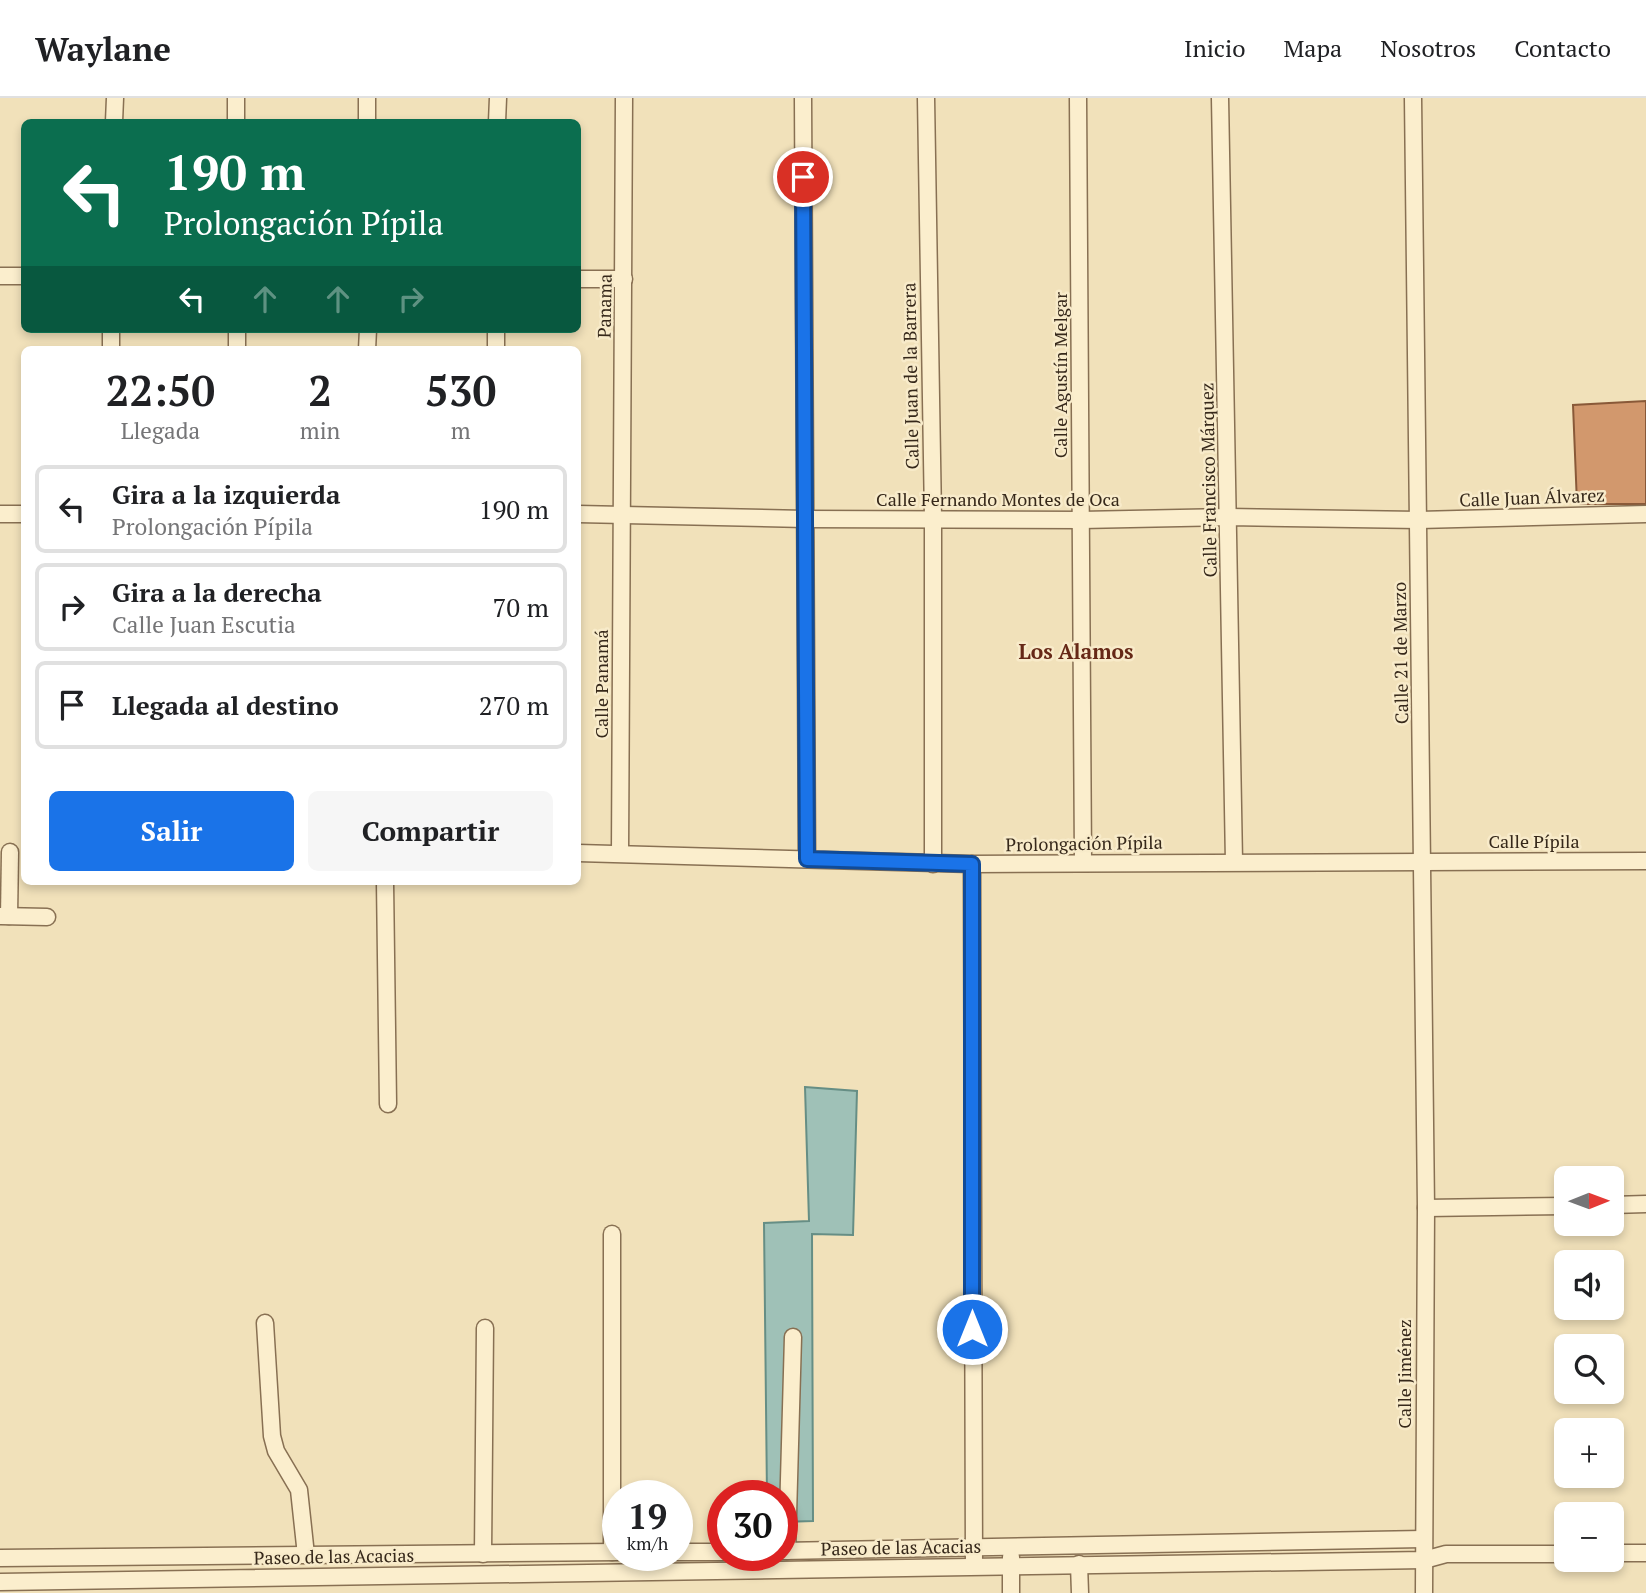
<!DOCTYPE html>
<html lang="es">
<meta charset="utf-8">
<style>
:root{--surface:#fff;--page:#f6f6f6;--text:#202124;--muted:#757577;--line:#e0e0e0;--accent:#1a73e8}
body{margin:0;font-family:"PT Serif",serif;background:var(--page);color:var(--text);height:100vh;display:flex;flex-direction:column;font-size:26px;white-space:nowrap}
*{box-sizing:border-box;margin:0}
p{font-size:23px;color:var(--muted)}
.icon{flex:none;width:38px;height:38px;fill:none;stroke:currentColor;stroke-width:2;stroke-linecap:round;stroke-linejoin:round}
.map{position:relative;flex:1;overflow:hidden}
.side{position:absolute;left:21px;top:248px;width:560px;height:539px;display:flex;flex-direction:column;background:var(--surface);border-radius:10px;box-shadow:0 4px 10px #0003}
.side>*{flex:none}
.banner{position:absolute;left:21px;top:21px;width:560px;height:214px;border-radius:10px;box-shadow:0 4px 10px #0003;background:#0b6e4f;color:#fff;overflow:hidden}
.needle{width:46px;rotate:89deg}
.controls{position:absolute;left:1554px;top:1068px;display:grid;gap:14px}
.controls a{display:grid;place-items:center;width:70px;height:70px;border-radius:10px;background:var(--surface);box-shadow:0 4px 10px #0003;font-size:35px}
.speed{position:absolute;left:602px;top:1382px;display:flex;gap:14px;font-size:35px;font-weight:700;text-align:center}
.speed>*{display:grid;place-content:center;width:91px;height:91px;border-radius:50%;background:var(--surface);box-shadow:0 4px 10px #0003;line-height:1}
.speed small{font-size:18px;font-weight:400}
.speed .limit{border:10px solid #d22;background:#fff;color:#111}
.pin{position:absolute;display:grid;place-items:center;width:60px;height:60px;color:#fff;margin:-30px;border:4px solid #fff;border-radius:50%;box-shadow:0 2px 7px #0007}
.me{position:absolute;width:77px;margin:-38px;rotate:0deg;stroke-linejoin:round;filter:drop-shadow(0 0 5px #0008)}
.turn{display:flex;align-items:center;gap:24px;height:147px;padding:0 28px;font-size:32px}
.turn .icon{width:91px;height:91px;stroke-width:2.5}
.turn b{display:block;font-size:49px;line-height:60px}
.lanes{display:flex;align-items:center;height:66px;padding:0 28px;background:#0003;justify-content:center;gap:35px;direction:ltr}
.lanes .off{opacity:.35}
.eta{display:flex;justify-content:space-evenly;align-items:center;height:119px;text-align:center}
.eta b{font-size:42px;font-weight:700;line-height:49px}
.primary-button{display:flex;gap:14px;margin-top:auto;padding:14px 28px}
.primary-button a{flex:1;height:80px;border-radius:10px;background:var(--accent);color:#fff;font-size:28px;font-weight:700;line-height:80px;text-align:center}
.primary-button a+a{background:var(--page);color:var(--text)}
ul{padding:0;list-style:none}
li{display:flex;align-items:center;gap:21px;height:88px;margin:0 14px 10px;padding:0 14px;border:4px solid var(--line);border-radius:10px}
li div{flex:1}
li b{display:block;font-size:26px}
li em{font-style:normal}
header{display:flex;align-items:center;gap:42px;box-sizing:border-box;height:98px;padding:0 35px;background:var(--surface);border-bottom:2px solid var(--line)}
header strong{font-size:33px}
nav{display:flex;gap:38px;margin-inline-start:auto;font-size:24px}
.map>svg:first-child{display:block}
.water{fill:#9fc1b7;stroke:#668e85;stroke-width:2}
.building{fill:#d2986d;stroke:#895938;stroke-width:2}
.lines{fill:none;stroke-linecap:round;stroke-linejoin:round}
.minor-casing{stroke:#887053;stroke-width:19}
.minor{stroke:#fbeecd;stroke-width:16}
.route-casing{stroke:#114b97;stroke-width:18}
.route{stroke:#1a73e8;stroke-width:12}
.labels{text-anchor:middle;stroke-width:5;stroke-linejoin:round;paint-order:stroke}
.street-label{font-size:18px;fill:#36281a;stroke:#f8ebca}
.quarter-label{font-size:21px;font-weight:bold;fill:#662816;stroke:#f8ebca}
</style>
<header>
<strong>Waylane</strong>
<nav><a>Inicio</a><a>Mapa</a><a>Nosotros</a><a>Contacto</a></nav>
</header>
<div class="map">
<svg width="1646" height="1495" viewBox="0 0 1646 1495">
<rect width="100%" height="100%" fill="#f1e1ba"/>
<polygon class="water" points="805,989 857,993 853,1137 812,1136 813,1423 782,1424 782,1398 767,1398 764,1125 809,1123"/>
<polygon class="building" points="1646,303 1646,406 1577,406 1573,307"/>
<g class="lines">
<defs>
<g id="minor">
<polyline points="236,0 236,24"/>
<polyline points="367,0 367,24"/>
<polyline points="803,0 807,761"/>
<polyline points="926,0 933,420 933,766"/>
<polyline points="1078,0 1083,764"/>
<polyline points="1220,0 1234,764"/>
<polyline points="1413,0 1426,1110 1424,1495"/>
<polyline points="114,24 115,0"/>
<polyline points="497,24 498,0"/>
<polyline points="0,178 24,178"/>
<polyline points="578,181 624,181"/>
<polyline points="111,231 111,252"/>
<polyline points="496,231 496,252"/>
<polyline points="237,252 237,231"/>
<polyline points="367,252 368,231"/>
<polyline points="0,416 24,416"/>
<polyline points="578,416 805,421 1081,422 1229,419 1419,422 1646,416"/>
<polyline points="578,755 972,766 1646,763"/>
<polyline points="620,755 624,0"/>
<polyline points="972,766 974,1468"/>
<polyline points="385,784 388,1006"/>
<polyline points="1,818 47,819"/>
<polyline points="9,818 10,754"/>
<polyline points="1612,1107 1646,1106"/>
<polyline points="1426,1110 1566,1108"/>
<polyline points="612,1136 612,1454"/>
<polyline points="265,1225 272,1338 276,1353 299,1392 306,1457"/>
<polyline points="782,1453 1423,1441"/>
<polyline points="787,1453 793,1239"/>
<polyline points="677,1454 723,1454"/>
<polyline points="1612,1455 1646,1455"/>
<polyline points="483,1456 485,1230"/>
<polyline points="1011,1459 1011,1495"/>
<polyline points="0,1460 618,1454"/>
<polyline points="1079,1466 1080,1495"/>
<polyline points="0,1484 1424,1462 1446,1456 1566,1456"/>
</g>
</defs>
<use href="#minor" class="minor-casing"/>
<use href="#minor" class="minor"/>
</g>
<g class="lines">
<defs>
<polyline id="route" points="803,79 807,761 972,766 972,1231"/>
</defs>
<use href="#route" class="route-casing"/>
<use href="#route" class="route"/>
</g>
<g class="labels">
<g class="street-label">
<text transform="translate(605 208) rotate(-89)" y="6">Panama</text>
<text transform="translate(1061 277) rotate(-90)" y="6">Calle Agustín Melgar</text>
<text transform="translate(911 278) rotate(-91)" y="6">Calle Juan de la Barrera</text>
<text transform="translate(1209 382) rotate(-91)" y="6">Calle Francisco Márquez</text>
<text transform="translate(1532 400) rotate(-2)" y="6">Calle Juan Álvarez</text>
<text x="998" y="408">Calle Fernando Montes de Oca</text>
<text transform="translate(1401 555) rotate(-91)" y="6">Calle 21 de Marzo</text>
<text transform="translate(602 586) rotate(-90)" y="6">Calle Panamá</text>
<text x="1534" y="750">Calle Pípila</text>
<text transform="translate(1084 746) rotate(-1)" y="6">Prolongación Pípila</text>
<text transform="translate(1405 1276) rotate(-90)" y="6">Calle Jiménez</text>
<text transform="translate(901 1450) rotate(-1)" y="6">Paseo de las Acacias</text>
<text transform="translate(334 1459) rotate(-1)" y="6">Paseo de las Acacias</text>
</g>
<g class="quarter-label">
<text x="1076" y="561">Los Alamos</text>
</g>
</g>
</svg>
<div class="controls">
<a><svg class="needle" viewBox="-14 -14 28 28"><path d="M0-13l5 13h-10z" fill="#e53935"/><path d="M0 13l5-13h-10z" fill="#757577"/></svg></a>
<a><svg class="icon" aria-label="sound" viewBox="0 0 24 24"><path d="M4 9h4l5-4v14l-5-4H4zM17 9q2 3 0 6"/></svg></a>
<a><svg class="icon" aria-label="search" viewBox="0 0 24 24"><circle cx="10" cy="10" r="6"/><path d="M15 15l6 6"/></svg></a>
<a>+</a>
<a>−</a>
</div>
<div class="speed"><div>19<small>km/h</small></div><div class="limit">30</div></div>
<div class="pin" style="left:803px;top:79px;background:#d93025"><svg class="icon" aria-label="arrive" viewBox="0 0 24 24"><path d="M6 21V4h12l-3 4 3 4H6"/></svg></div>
<svg class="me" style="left:972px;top:1231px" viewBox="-20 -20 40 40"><circle r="17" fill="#1a73e8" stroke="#fff" stroke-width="3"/><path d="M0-11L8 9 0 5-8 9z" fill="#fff"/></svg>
<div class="banner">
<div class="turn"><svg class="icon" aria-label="left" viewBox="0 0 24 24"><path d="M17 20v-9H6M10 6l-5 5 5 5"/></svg><div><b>190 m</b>Prolongación Pípila</div></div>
<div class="lanes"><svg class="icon" aria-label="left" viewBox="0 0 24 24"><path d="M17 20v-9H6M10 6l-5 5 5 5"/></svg><svg class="icon off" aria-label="ahead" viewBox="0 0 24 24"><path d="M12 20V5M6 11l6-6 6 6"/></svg><svg class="icon off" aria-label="ahead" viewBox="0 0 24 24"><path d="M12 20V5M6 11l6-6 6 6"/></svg><svg class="icon off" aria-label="right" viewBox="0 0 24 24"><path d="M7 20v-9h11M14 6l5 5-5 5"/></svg></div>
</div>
<section class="side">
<div class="eta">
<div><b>22:50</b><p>Llegada</p></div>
<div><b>2</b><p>min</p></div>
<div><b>530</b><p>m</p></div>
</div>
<ul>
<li><svg class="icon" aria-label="left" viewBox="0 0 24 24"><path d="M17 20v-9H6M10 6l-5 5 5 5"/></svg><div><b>Gira a la izquierda</b><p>Prolongación Pípila</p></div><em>190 m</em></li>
<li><svg class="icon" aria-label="right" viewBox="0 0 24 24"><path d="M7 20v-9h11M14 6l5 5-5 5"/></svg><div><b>Gira a la derecha</b><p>Calle Juan Escutia</p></div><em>70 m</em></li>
<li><svg class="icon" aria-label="arrive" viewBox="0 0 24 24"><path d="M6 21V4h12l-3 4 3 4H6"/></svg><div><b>Llegada al destino</b></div><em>270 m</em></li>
</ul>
<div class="primary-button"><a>Salir</a><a>Compartir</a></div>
</section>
</div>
